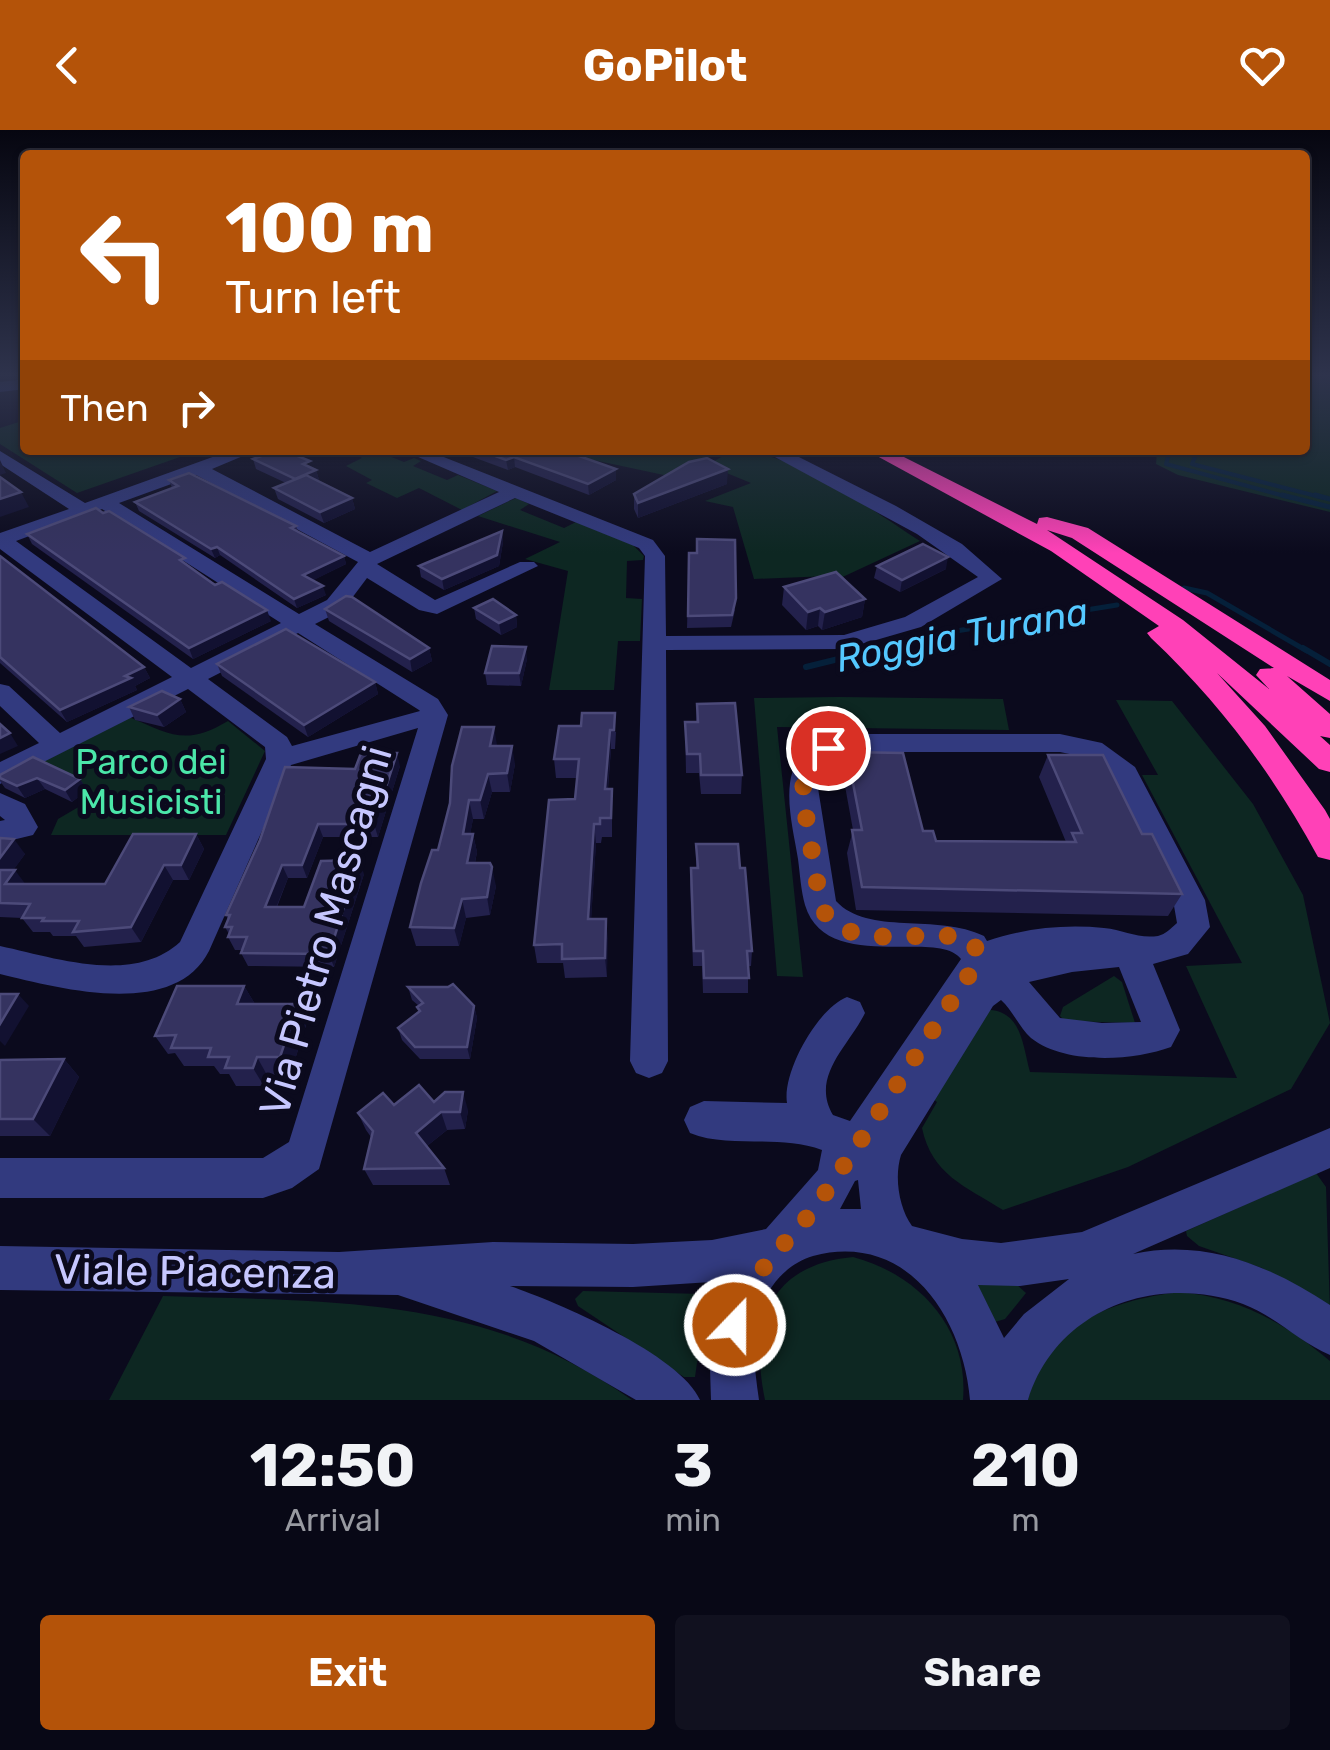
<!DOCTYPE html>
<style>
:root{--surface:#080816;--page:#11111f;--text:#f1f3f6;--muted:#989aa1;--line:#292935;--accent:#b45309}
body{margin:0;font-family:Rubik,sans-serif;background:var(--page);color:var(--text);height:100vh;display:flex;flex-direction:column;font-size:38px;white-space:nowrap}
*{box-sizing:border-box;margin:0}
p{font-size:32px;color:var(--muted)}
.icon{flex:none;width:55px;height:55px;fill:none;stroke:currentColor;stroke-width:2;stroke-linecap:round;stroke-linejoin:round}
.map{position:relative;height:1270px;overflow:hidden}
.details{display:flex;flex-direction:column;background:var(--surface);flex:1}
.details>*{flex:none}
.guide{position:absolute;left:20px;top:20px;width:1290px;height:305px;border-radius:10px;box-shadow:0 2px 8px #0004,0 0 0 2px var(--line);background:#b45309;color:#fff;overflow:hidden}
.pin{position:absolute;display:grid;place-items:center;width:85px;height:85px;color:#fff;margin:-42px;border:5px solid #fff;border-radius:50%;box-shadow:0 2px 10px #0007}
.me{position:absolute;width:110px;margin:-55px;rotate:22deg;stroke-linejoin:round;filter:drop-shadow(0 0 8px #0008)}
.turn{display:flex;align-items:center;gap:35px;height:210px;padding:0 40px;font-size:45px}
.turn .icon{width:130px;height:130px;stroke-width:2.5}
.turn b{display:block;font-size:70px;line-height:85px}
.then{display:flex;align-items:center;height:95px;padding:0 40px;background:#0003;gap:20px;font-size:38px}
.eta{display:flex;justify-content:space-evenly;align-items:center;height:170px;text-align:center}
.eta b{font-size:60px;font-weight:700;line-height:70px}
.primary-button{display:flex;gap:20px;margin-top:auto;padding:20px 40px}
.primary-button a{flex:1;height:115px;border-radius:10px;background:var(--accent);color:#fff;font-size:40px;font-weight:700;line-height:115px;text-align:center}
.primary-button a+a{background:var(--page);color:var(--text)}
header{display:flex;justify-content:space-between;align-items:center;height:130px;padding:0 40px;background:var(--accent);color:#fff;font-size:45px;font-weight:700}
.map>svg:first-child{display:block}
.green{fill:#0d2722}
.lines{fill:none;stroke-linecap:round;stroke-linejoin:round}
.stream-far2{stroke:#05203a;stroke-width:4}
.stream-far1{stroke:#05203a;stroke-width:5}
.stream{stroke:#05203a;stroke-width:6}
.minor{fill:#323a7f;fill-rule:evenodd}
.highway{fill:#ff41b7;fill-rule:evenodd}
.wall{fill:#23214c}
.shaded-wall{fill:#121131}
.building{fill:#353360;stroke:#4c4a79;stroke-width:2.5}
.route{stroke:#b45309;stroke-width:18;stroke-dasharray:0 32.4}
.labels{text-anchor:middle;stroke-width:10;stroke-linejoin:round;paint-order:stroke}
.park-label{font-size:35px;fill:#4be6a9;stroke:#0b0a1d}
.water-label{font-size:38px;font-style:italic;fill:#54c8ff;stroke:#0b0a1d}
.near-street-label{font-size:42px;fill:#c6c7ff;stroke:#0b0a1d}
</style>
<header><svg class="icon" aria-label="back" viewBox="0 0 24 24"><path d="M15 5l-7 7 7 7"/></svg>GoPilot<svg class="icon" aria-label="heart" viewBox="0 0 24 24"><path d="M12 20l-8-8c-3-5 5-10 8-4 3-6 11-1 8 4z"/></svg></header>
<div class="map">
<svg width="1330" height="1270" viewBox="0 0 1330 1270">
<rect width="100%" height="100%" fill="#0b0a1d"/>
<g class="green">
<polygon points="1305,245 1330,245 1330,382 1178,345 1156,334 1157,320 1305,320"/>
<polygon points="25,290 25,320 200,320 77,363 0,314 0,298"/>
<polygon points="347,320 374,320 404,332 414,328 421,331 413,336 447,350 458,345 497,361 462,380 419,358 397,368 366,353 372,350 346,336 362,328"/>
<polygon points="547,320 723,320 673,347"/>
<path d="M734,320C790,320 872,380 920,411L834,451L829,446L754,449L733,377L705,371L751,353L707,335Z"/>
<polygon points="516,368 529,374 520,380 564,398 576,392 633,415 644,426 643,430 627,431 626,468 642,469 640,511 618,511 614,560 549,560 568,441 525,429 560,412 478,386"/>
<polygon points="840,567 1003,569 1009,600 777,597 803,847 777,846 754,568"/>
<path d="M1116,570L1172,571L1253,674L1303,765L1330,893L1291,959L1128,1037L1003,1080C965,1056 932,1045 922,998L937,972L929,966L990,880C1022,882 1023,917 1030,942L1237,948L1186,836L1242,833L1142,645H1158Z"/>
<path d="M129,587C171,605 186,616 228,591L265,621L226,705H51L58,689L99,665L35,635Z"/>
<polygon points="1114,846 1122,852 1135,893 1065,891 1060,886 1063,877"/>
<polygon points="1316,1043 1326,1057 1330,1181 1262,1138 1199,1116 1187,1106 1186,1101"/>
<path d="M853,1127C918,1144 969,1198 963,1270H765C749,1194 768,1135 853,1127Z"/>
<polygon points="972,1152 1015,1153 1026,1163 1005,1189 995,1192"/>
<polygon points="583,1161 703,1164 706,1171 695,1247 684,1247 578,1176 575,1169"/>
<path d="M1179,1162C1239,1167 1285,1193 1330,1231V1270H1028C1045,1194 1110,1171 1179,1162Z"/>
<path d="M163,1166C334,1172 485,1165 632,1270H109Z"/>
</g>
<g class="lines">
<g class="stream-far2">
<polyline points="1170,320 1166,334 1292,368"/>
<polyline points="1198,320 1192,334 1324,368"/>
</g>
<g class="stream-far1">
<polyline points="1282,365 1330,377"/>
<polyline points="1315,365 1330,369"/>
<polyline points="1184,458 1207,463 1307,521"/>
<polyline points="873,521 956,501 1117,475"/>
</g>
<g class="stream">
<polyline points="1303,518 1330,534"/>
<polyline points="806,537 883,518"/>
</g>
<g class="minor">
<polygon points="25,249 25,259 0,262 0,252"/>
<path d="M232,320H257L212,339L370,422L499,362L402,320H426L653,410L665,426L666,506L844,505L905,487L978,447L917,404L762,320H785L896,376L962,414L1002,449L921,497L845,519L666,520L668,931L662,943L649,948L636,943L630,931L645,426L639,418L515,368L377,434L435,470L520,432H534L538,436L437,484L419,480L367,448L343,480L315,494L438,569L448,585L319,1039L292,1058L263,1068H0V1028H263L289,1012L418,598L291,635L209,821C174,890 58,858 0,844V816C56,828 133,855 180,812L266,629L265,617L188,559L0,654V632L39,613L0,576V554L9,556L60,603L172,547L0,419V403L69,379L0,334V321L85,373ZM196,345L358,432L327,470L299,484L119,373ZM102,379L281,493L191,538L16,411ZM298,503L419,580L420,581L292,616L287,607L208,549Z"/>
<path d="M851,604H1060L1102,613L1135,637L1205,770L1210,797L1188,824L1153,834L1180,900L1171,917C1133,931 1065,935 1031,908C1019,897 1013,881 1001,870L993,876L901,1025C894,1047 899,1078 912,1096L962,1109L1001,1113L1082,1102L1330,998V1038L1133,1124C1205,1108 1271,1136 1330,1175V1225C1299,1212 1275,1186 1243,1174C1156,1143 1056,1179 1028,1270H970C963,1187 907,1101 813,1126C786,1134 766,1158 758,1186C751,1213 755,1242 759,1270H711L709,1206L727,1151L633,1157L510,1156C557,1172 681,1225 700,1270H636L534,1211L398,1165L0,1160V1116L339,1122L493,1112L633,1114L712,1110L766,1099L818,1040L822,1020C779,1004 729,1019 690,1003L684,990L690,977L704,971L787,973C782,942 818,878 847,867L860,872L865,883C849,916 810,946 833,985L850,991L961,829C938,798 826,845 805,775C801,761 800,744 798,729C794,704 787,678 790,653C794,619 822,611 851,604ZM851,622H1060L1084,627L1110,643L1173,770L1177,793C1170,799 1166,804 1158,806C1138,809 1124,800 1104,798C1065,794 1025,798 987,811L984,806C937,783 868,806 836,771L818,658C820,636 829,627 851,622ZM1119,837L1141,892L1102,893L1060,888L1029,852L1072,842ZM858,1050L861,1079H840L855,1051ZM1069,1149L1024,1184L1004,1208L978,1155L1020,1156Z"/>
<polygon points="0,663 25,674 38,697 33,705 0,713 0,691 5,690 0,686"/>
</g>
<path class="highway" d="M866,320H890L1037,394L1039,388L1047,387L1088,398L1330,550V571L1287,546L1330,584V608L1320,606L1330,615V642L1319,639L1217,543L1265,596L1325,680L1330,689V730L1318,727C1273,644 1220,573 1151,508L1147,503L1159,496L1051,421ZM1047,400L1072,408L1274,538L1260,539L1256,545L1269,559L1183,490Z"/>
</g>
<g class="wall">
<polygon points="454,320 562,320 616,339 616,350 589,365 515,337 508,340"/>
<polygon points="253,329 311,338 316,340 319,350 317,351 352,368 355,379 324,393 278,369 274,358 286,353 256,339"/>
<polygon points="169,350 296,396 298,401 344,426 346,434 313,450 326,465 297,478 220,425 215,428 139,381 135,372 172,358"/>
<polygon points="727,354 638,388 634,379 634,364"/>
<polygon points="502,401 503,412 499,436 444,460 421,447 419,436"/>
<polygon points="27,404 188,436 271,491 193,529 32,414"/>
<polygon points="689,423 735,480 731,497 687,498"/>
<polygon points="0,426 144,537 150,548 135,556 137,560 67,592 0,533"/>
<polygon points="877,436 946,439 900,462 874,448"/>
<polygon points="784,457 865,469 862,487 822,500 818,496 806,500 782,475"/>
<polygon points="474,478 516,485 517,497 501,505 476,489"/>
<polygon points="325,479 429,518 432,531 412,542 329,491"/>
<polygon points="527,529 521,556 487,555 485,543"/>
<polygon points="217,534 375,552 378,564 308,607 222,546"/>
<polygon points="180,569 186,582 164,597 135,590 129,577"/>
<polygon points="697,574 742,645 741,664 701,664 699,643 686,643 685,592 696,592"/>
<polygon points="582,583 616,602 615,619 611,619 608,659 612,659 612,707 602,707 601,713 596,713 591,789 606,789 607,847 565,848 563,833 537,833 534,815 575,669 577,648 556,648 554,629 581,596"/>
<polygon points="497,616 515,634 510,662 492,662 484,689 473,689 470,704 473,704 477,722 475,733 496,756 490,785 466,788 459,816 416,816 410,797 438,720"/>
<polygon points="847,622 923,701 936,711 1066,712 1039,647 1048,625 1142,704 1182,764 1168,786 856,780 847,723 853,700 843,645"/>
<polygon points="400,636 378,707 323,707 307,748 288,748 277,777 304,777 364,744 334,837 248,836 241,823 242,820 235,820 228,807 229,804 225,797 228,790 226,785 355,639"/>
<polygon points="0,645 80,649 87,660 72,672 45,659 25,668 5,658 0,651"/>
<polygon points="196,704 204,719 189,750 173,750 141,812 84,817 76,806 53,806 50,802 33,802 22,788 0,787 0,708 25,724 13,740 25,754 105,754"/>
<polygon points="696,714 740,738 752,821 751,836 748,836 748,863 703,863 702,836 693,836 690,754 691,738 696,738"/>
<polygon points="244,856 255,874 307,892 290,945 267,945 264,956 236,956 229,944 220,944 214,936 184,936 175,923 168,924 155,906"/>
<polygon points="408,857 474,876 477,888 470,929 420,929 402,910 398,898 419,882 417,877 419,876 412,870"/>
<polygon points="64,929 79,947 50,1006 0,1006 0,930"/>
<polygon points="434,972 468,980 465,999 447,1000 427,1016 444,1038 450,1055 373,1055 364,1039 371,1007 366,1000 358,983 394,975"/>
</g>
<g class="shaded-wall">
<polygon points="514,327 515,337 508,340 506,330"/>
<polygon points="0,330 6,343 0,345"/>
<polygon points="616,339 616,350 589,365 588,354"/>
<polygon points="728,339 727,354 638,388 638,373"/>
<polygon points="316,340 319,350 297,359 295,349"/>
<polygon points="21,362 29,377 0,387 0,369"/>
<polygon points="352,368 355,379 324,393 320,382"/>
<polygon points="502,401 503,412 499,436 444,460 442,449"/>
<polygon points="217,417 220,425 215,428 211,419"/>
<polygon points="344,426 346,434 306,454 303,445"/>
<polygon points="948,427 946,439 900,462 902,450"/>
<polygon points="323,456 326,465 297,478 294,469"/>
<polygon points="865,469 862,487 822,500 825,482"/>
<polygon points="820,478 818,496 806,500 808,482"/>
<polygon points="267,480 271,491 193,529 189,518"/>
<polygon points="516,485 517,497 501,505 499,493"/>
<polygon points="526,517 527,529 521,556 519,543"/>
<polygon points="429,518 432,531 412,542 410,529"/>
<polygon points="144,537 150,548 135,556 137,560 67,592 60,580"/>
<polygon points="375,552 378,564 308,607 304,595"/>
<polygon points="180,569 186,582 164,597 157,585"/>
<polygon points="494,597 497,615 490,616"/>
<polygon points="610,600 611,619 606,678 605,659"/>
<polygon points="10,603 18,616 0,624 0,608"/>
<polygon points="512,616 515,634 510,662 507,643"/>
<polygon points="397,623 400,636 378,707 374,694"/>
<polygon points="488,644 492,662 484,689 480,670"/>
<polygon points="37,648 45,659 25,668 17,656"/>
<polygon points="80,649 87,660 72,672 65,660"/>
<polygon points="469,670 473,689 467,722 463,704"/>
<polygon points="318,694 323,707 307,748 302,735"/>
<polygon points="594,694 596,713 590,808 588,789"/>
<polygon points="196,704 204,719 189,750 181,735"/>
<polygon points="473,704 477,722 471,751 467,733"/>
<polygon points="14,709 25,724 3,755 0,751 0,728"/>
<polygon points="359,730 364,744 334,837 329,824"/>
<polygon points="164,735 173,750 141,812 131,797"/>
<polygon points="282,735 288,748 271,790 265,777"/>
<polygon points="492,737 496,756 490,785 487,767"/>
<polygon points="15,740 26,755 5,754"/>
<polygon points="462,769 466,788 459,816 454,798"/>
<polygon points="606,789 608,808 607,847 605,828"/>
<polygon points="244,856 255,874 237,874"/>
<polygon points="18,864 29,876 5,916 0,911 0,894"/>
<polygon points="298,874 307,892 290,945 280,927"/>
<polygon points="474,876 477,888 470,929 467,917"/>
<polygon points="257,927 267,945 264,956 253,938"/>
<polygon points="64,929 79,947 50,1006 33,989"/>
<polygon points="463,962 468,980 465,999 460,982"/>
<polygon points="441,982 447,1000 423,1019 416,1003"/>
</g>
<g class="building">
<polygon points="278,320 283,320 310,331 303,334 316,340 295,349 253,329"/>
<polygon points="479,320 562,320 616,339 588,354 514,327 506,330"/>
<polygon points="707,328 728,339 638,373 634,364 689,332"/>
<polygon points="189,343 296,396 291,398 344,426 303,445 323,456 294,469 217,417 211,419 135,372 178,356 169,350"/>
<polygon points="306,345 352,368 320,382 274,358"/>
<polygon points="0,347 21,362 0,369"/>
<polygon points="96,378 103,383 109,381 185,428 180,430 215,455 222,452 267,480 189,518 27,404"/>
<polygon points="502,401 497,425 442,449 419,436"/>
<polygon points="697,409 735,410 736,468 732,485 688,486 689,423 697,423"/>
<polygon points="923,414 948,427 902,450 877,436"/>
<polygon points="0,426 144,537 125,546 131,548 60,580 0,527"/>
<polygon points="836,442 865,469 825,482 820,478 808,482 784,457"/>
<polygon points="346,466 352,467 429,518 410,529 325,479"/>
<polygon points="493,469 516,485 499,493 474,478"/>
<polygon points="286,499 375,552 304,595 217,534"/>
<polygon points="492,516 526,517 519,543 485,543"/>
<polygon points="162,561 180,569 157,585 129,577"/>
<polygon points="735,573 742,645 701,645 700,624 687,624 685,592 698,592 697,574"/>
<polygon points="582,583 615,583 614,600 610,600 605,659 612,659 611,688 600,688 600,694 594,694 588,789 606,789 605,828 562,829 562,814 534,815 549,670 575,669 579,629 554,629 559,596 581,596"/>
<polygon points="0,594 10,603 0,608"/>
<polygon points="462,597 494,597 490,616 512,616 507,643 488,644 480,670 469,670 463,704 473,704 467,733 490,733 492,737 487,767 462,769 454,798 410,797 421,753 432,720 438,720 450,673 452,636"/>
<polygon points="847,622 903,623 923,701 933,701 936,711 1076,712 1072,703 1082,703 1048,625 1103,625 1142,704 1152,704 1182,764 862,757 852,700 862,700"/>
<polygon points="361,623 397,623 374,694 318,694 302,735 282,735 265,777 304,777 321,731 359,730 329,824 241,823 247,807 228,807 232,797 225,797 230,785 226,785 260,710 285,637 355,639"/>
<polygon points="33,627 80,649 65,660 37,648 17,656 0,648 0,645"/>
<polygon points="133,704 196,704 181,735 164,735 131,797 73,802 79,791 42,791 44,788 22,788 30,774 0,773 0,740 15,740 5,754 105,754"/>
<polygon points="0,708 14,709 0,728"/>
<polygon points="696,714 738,714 740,738 745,738 752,821 747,821 749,848 704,848 703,821 694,821 691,738 698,738"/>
<polygon points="453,854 474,876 467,917 415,917 398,898 420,881 417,877 423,873 408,857 448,857"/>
<polygon points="177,856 244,856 237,874 298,874 280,927 257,927 253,938 225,938 229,927 208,927 211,918 171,918 176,905 155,906"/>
<polygon points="0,864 18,864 0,894"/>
<polygon points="64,929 33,989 0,989 0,930"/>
<polygon points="419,955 434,972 445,962 463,962 460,982 441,982 416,1003 444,1038 364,1039 373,1001 358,983 383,963 394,975"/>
</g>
<linearGradient id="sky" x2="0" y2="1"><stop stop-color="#060610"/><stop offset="0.58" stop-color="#2e334c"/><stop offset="1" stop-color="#2e334c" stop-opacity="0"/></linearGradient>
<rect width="1330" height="423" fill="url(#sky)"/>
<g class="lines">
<path class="route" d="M735,1195C747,1141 791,1113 821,1069C875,991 925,910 979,830L974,813L964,808C921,798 844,825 821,776L802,662L809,634L828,618"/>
</g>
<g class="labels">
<g class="park-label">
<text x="151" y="644">Parco dei<tspan x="151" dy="40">Musicisti</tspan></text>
</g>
<g class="water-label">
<text transform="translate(962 505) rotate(-11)" y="13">Roggia Turana</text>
</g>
<g class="near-street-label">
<text transform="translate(325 801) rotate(-74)" y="15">Via Pietro Mascagni</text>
<text transform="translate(195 1141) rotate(1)" y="15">Viale Piacenza</text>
</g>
</g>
</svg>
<div class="pin" style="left:828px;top:618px;background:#d93025"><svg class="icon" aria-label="arrive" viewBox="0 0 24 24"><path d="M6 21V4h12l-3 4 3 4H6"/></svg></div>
<svg class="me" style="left:735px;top:1195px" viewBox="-20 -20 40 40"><circle r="17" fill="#b45309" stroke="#fff" stroke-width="3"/><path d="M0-11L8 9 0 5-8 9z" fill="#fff"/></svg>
<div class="guide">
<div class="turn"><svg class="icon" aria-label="left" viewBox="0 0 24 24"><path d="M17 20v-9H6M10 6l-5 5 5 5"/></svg><div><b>100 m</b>Turn left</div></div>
<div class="then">Then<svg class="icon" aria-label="right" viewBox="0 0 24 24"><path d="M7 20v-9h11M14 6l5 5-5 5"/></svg></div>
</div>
</div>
<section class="details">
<div class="eta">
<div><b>12:50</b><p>Arrival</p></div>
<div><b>3</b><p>min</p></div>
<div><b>210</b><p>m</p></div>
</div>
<div class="primary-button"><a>Exit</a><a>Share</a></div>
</section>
